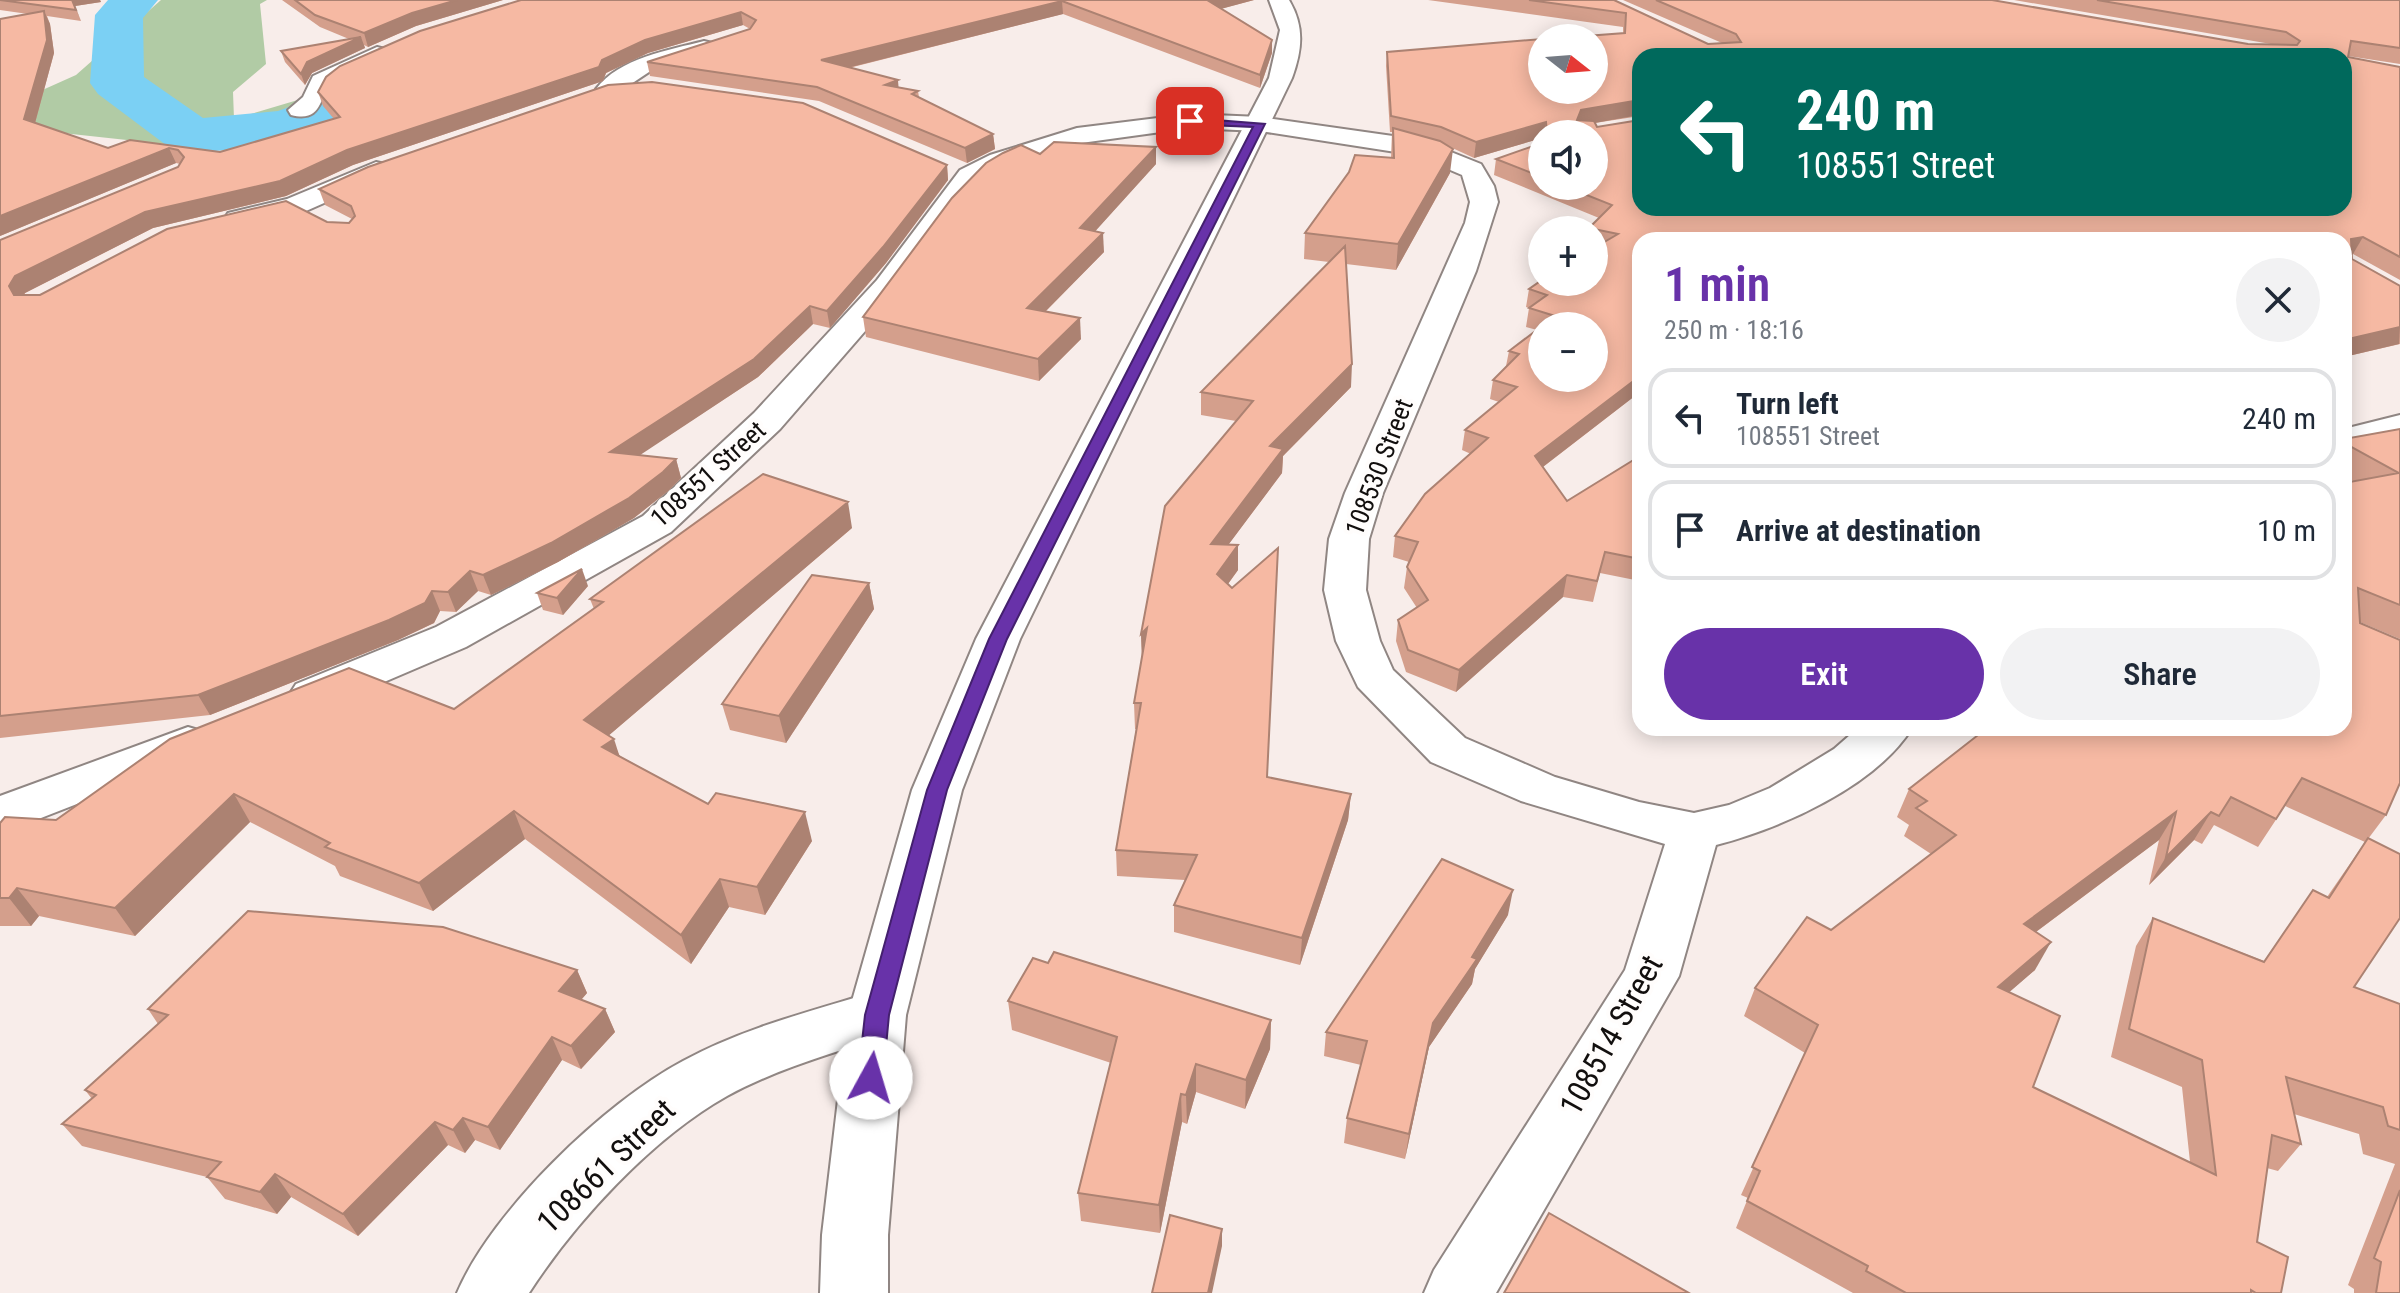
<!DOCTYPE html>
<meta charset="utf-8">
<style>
:root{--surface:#fff;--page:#f2f2f3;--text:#1f2937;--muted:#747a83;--line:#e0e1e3;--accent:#6832a9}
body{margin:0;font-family:"Roboto Condensed",sans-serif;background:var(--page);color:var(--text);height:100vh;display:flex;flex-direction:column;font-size:30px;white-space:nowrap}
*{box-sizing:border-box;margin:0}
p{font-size:26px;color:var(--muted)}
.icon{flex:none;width:44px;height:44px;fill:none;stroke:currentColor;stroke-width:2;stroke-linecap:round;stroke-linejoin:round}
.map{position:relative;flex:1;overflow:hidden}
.drawer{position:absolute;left:1632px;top:232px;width:720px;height:504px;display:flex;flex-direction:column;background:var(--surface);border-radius:24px;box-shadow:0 4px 20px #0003}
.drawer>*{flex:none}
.top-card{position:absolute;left:1632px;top:48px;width:720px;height:168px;border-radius:24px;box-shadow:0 4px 20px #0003;background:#00695c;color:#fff;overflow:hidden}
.needle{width:52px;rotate:107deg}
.fabs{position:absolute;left:1528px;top:24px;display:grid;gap:16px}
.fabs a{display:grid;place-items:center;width:80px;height:80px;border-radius:50%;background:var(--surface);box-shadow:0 4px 20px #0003;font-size:40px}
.pin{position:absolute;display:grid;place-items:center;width:68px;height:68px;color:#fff;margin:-34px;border-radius:16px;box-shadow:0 4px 12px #0006}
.me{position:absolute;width:88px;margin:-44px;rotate:6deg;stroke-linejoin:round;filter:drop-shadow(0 0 6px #0008)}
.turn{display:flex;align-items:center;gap:28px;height:168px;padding:0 32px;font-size:36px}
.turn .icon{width:104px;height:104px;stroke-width:2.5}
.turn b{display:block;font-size:56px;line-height:68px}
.round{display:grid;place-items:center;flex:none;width:84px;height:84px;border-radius:42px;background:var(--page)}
.headline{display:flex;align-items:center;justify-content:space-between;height:136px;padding:0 32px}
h1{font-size:48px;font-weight:600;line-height:60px;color:var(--accent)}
.button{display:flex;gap:16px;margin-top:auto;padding:16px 32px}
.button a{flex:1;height:92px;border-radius:48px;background:var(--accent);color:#fff;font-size:32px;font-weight:600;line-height:92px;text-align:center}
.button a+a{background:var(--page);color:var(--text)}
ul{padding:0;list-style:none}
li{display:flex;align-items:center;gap:24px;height:100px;margin:0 16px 12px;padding:0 16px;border:4px solid var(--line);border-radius:24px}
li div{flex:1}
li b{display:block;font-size:30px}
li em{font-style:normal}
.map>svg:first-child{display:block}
.green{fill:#b1cba5}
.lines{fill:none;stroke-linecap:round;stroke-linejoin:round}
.river{fill:#7bd0f4;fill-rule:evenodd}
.minor-casing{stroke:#908683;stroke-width:4}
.tertiary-casing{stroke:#908683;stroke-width:4}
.minor{fill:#fff;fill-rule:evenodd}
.tertiary{fill:#fff;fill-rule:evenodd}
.wall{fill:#d49f8c;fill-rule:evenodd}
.shaded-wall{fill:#ac8272}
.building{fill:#f6b9a3;stroke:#ac8272;stroke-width:2;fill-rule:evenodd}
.route{fill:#6832a9;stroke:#44206e;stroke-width:2}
.labels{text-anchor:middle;stroke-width:8;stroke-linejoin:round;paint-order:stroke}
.street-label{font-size:26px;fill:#120f0e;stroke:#fffdfc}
.near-street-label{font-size:32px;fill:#120f0e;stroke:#fffdfc}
</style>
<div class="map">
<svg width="2400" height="1293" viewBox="0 0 2400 1293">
<rect width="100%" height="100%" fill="#f8edea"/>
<polygon class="green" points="161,0 267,0 260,4 266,64 233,92 234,119 429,61 348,115 228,151 44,131 0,109 76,75"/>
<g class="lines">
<polygon class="river" points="108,0 158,0 143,18 144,77 203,118 278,111 414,62 640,0 715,0 708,10 452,84 286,145 191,153 170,148 98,94 90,83 95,15"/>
<defs>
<g id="minor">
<path d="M704,41L712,43L715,48L712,53L649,72L616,94H600L596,89C619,58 669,50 704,41Z"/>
<path d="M377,47L385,49L388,54L385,59C369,66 345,73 332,84C318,97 323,123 291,115L288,110L303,97L313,76Z"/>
<path d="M1190,114L1260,117L1421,140L1481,164L1494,186L1498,202L1476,271L1383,493L1369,539L1366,590L1380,641L1393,670L1465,738L1555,777L1639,802L1694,813L1729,805L1770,788L1834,749L1858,728H1912C1875,787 1781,828 1716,845L1679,976L1496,1293H1424L1434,1270L1625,970L1665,844L1521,801L1431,762L1358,687L1336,641L1324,590L1329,539L1345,493L1465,223L1470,202L1462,175L1415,155L1260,131L1190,128L1081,143L1008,167L978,182L899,292L780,429L671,532L466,647L328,706L312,710L296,706L289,695L296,684L436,627L643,516L754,413L877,280L960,170L990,155L1077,128Z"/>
<polygon points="376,162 385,164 389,170 385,176 306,211 238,227 228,225 224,219 228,213 287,199"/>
<polygon points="2400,415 2400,437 2344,451 2344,429"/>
<polygon points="188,727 205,732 212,743 205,754 0,834 0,796"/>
<path d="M877,991L897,998L906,1015L897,1032C840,1051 780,1067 727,1096C652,1138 575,1222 529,1293H457C492,1211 604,1103 683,1061C743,1028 812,1011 877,991Z"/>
</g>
<path id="tertiary" d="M1269,0H1289C1305,27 1302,50 1292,78L1020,639L962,790L906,1015L888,1235V1293H820L822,1235L848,1015L912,790L976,639L1269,78L1280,30Z"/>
</defs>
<use href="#minor" class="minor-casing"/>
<use href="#tertiary" class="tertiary-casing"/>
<use href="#minor" class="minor"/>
<use href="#tertiary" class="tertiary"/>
</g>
<g class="wall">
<polygon points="0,0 100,0 101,2 75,6 81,21 47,16 50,24 54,53 35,123 108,148 130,140 220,152 334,119 323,106 318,92 521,0 1254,0 1220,9 1272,53 1260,88 1063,14 849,68 898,87 918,91 919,97 993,134 995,149 967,163 819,101 650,76 647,62 750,29 743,25 648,53 606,73 603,81 353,165 286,196 153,228 25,293 24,295 40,295 327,222 349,223 352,219 325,205 319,189 947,165 948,180 886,263 830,328 813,324 758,377 639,455 676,459 681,478 668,491 634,518 558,562 491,595 478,591 456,612 440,611 434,623 398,640 210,715 0,738 0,240 178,167 180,164 176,163 0,236 28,14 0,10"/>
<polygon points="282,0 503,0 416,26 368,47 364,45 365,48 312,73 305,85 285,62 281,51 349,39 320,27"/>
<path d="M1428,0H1614L1708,44L1722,43L1623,0H1992L2248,44H2271L2014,0H2400V64L2348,56V57L2400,67V280L2353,254L2352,255V259L2400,286V344L2344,357V240H1640V392L1543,467L1567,501L1640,456V581L1600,573L1593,602L1563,597L1456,692L1406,672L1396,641L1398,620L1417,608L1404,588L1407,567L1409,562L1393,557L1395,536L1471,454L1462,450L1465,430L1499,402L1490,399L1493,380L1506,366L1509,351L1537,330L1526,327L1529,308L1526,307L1529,289L1596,247H1594V230H1589V228L1599,218L1494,175L1496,159L1542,143V186H1594V134H1542V138L1474,158L1448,146L1450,173L1396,270L1346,264L1351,387L1283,456L1282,473L1228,545H1238V570L1228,584L1267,777L1351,794L1348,820L1300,965L1174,932V905L1185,880L1117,876L1116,850L1136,729H1135L1134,703L1142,655L1141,634L1236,421L1201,415V392L1329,262L1304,259L1305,233L1391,158L1392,132H1390L1386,66L1387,52L1623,33V27ZM1640,56L2344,208L1597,127L1595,123L1640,116Z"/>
<polygon points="1040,154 1156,164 1095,231 1104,252 1046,311 1081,339 1039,381 866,337 863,317"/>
<path d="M2400,429V639L2360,622L2386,815L2368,839L2354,987L2400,1004V1293H2354V1289L2348,1285L2395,1164L2363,1154L2359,1134L2294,1114L2301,1144L2278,1171L2267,1168L2257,1242L2281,1293H1853L1736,1228L1748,1198L1741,1195L1805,1053L1744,1016L1755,988L1931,854L1904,836L1909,825L1897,817L1909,789L1996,731L2353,481L2344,476V439ZM2285,806L2365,842L2327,897L2313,890L2264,961L2153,918L2136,946L2111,1057L2182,1087L2190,1162L2033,1087L2009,992L2035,970L2036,932L2159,840L2149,885L2194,840L2202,844L2214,825L2258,847Z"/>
<polygon points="852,528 608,736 620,756 708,804 812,841 765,915 729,907 691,964 525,839 433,911 340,876 335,866 250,822 135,936 39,916 31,926 0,926 0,823 56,820 454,709 594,609 590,599"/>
<polygon points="869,583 874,609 786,743 730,730 722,704"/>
<polygon points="588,586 563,615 543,610 537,593"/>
<polygon points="1508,915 1475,969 1472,984 1429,1047 1405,1159 1344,1143 1347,1118 1361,1065 1324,1056 1326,1032"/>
<polygon points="1048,963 1271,1020 1270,1049 1245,1109 1196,1092 1187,1124 1182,1122 1160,1233 1081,1221 1078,1193 1111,1063 1012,1030 1008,1001"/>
<polygon points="577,970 587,993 581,1000 605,1009 615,1032 581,1069 562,1060 500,1150 475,1140 465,1153 448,1145 358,1236 291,1197 277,1214 225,1199 207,1177 82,1146 62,1124 92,1099 85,1090 158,1024 148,1009"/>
</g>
<g class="shaded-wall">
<polygon points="72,0 100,0 101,2 75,6 81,21"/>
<polygon points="457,0 503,0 416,26 368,47 364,33 412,13"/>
<polygon points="1207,0 1254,0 1206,13"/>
<polygon points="1062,1 1063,14 823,74 821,60"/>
<polygon points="44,11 50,24 54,53 32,134 24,119"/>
<polygon points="741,12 743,25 648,53 606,73 603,81 353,165 286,196 153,228 25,293 18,303 9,286 15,276 145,212 347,150 602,60 645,40"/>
<polygon points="361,37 365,48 312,73 305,85 301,74 307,62"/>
<polygon points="1272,40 1272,53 1260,88 1260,75"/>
<polygon points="898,80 899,94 885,85"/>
<polygon points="1640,100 1639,115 1578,126 1577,120 1581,110"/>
<polygon points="1546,122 1544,134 1542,134 1542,138 1474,158 1476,142"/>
<polygon points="993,134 995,149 967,163 965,148"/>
<polygon points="1156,147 1156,164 1081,247 1080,228"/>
<polygon points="169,148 176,163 0,236 0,216"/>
<polygon points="1453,149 1450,173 1396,270 1398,244"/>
<polygon points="947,165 948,180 886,263 830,328 827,311"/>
<polygon points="1103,233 1104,252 1029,328 1027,308"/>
<polygon points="2363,237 2353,254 2344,257 2351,239"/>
<polygon points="810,306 813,324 758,377 616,471 610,452"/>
<polygon points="1080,318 1081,339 1039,381 1038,359"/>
<polygon points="2400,327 2399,344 2344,357 2344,340"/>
<polygon points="1352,364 1351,387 1283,456 1282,473 1211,568 1211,544 1270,446"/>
<polygon points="1640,376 1640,392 1531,476 1535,456"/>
<polygon points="676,459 681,478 668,491 634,518 558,562 491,595 483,575"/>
<polygon points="848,502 852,528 594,748 584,720"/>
<polygon points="1238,545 1238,570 1217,599 1217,574"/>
<polygon points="582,569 588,586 563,615 557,598"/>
<polygon points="470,571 478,591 456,612 448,592"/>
<polygon points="1567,575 1563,597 1456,692 1459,670"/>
<polygon points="869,583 874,609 786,743 779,716"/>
<polygon points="432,591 440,611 434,623 398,640 210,715 198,695"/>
<polygon points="1147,628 1142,660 1141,634"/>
<polygon points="614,739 623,767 602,747"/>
<polygon points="234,794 250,822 135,936 115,908"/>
<polygon points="1351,794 1348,820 1300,965 1302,938"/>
<polygon points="514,811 525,839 433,911 419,883"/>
<polygon points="805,812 812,841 765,915 757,887"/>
<polygon points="2176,812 2159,840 2009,952 2024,924"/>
<polygon points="2211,812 2194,840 2149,885 2166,857"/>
<polygon points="720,879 729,907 691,964 681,935"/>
<polygon points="17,888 39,916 31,926 9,898"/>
<polygon points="1513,890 1508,915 1475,969 1472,984 1429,1047 1405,1159 1409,1134 1433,1023"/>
<polygon points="2051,942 2035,970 1983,1015 1998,987"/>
<polygon points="577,970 587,993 569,1014 559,991"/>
<polygon points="605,1009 615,1032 581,1069 571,1046"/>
<polygon points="1271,1020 1270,1049 1245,1109 1246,1080"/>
<polygon points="552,1037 562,1060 500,1150 488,1127"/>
<polygon points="1196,1064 1196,1092 1187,1124 1186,1095"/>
<polygon points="1181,1094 1182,1122 1160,1233 1159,1205"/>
<polygon points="463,1118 475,1140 465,1153 453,1130"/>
<polygon points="435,1122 448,1145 358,1236 343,1214"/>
<polygon points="275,1174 291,1197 277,1214 260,1192"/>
<polygon points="1222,1229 1222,1246 1212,1293 1208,1293"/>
</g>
<g class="building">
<polygon points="0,0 72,0 76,10"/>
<polygon points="295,0 457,0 412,13 364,33 315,15"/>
<polygon points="521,0 1207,0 1272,40 1260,75 1062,1 821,60 898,80 885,85 918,91 912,94 993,134 965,148 817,87 647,62 750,29 756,20 741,12 645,40 602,60 599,67 347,150 280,181 145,212 15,276 9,286 14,295 40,295 167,229 286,201 327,222 349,223 355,216 351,206 319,189 368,167 608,85 652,82 803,103 947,165 883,247 827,311 810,306 754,359 610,452 676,459 663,472 629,498 551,543 483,575 470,571 448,592 432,591 425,603 389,620 198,695 0,716 0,240 178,167 184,157 178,150 169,148 0,216 0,19 44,11 47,40 24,119 108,148 130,140 220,152 340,117 318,92 326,77 340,66 420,31"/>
<path d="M1529,0H1614L1708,44L1741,42L1736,34L1656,0H1992L2248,44L2297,45L2300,41L2286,32L2097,0H2400V48L2351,41L2348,57L2400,67V257L2363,237L2351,239L2352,259L2400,286V327L2344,340V240H1640V376L1535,456L1567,501L1640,456V559L1605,552L1597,581L1567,575L1459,670L1408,650L1398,620L1428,600L1407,567L1418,542L1395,536L1425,494L1488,438L1465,430L1517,387L1493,380L1519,354L1509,351L1542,326V378H1594V326H1542L1555,316L1529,308L1547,295L1529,289L1542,280V282H1594V248L1618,234L1589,228L1612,205L1564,186H1594V134H1547L1546,122L1476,142L1441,127L1391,116L1387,52L1542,39V90H1594V38H1559L1625,33L1626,13ZM1640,56H2344V208H1640V120L1597,127L1594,121L1577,120L1581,110L1640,100Z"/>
<polygon points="361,37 307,62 301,74 281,51"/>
<polygon points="1393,128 1440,141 1453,149 1398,244 1305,233 1349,172 1355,155 1394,158"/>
<polygon points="1054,142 1156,147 1080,228 1103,233 1027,308 1080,318 1038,359 863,317 952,198 986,163 1003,153 1021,145 1040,154"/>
<polygon points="1542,143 1542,177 1496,159"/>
<polygon points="1345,246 1352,364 1270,446 1283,449 1211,544 1238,545 1217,574 1232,588 1278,548 1267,777 1351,794 1302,938 1174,905 1197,855 1116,850 1141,703 1134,703 1147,628 1141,634 1165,506 1253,401 1201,392"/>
<polygon points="2400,429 2400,605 2358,588 2360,623 2400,640 2400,783 2386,815 2302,778 2276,819 2231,797 2219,816 2211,812 2166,857 2176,812 2024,924 2051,942 1998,987 2060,1016 2033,1087 2216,1175 2202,1060 2129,1029 2153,918 2264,962 2313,890 2329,898 2368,838 2400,854 2400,918 2354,987 2400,1004 2400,1130 2388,1126 2383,1107 2286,1077 2301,1144 2272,1135 2257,1242 2288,1257 2281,1293 2256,1293 2251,1290 2251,1293 1906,1293 1866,1271 1868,1266 1747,1201 1760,1171 1752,1167 1818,1025 1755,988 1807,917 1831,930 1956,835 1916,808 1927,801 1909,789 1987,728 1996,731 1999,728 2344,728 2344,483 2399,473 2344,443 2344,439"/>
<polygon points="763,474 848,502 584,720 614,739 602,747 708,804 716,793 805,812 757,887 720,879 681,935 514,811 419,883 325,847 330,843 234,794 115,908 17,888 9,898 0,898 0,823 5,817 56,820 170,739 349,668 454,709 603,602 590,599"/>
<polygon points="582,569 557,598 537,593"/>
<polygon points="812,575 869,583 779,716 722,704"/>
<polygon points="1442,859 1513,890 1472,957 1477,959 1433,1023 1409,1134 1347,1118 1367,1041 1326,1032"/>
<polygon points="248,911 443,927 577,970 559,991 605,1009 571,1046 552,1037 488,1127 463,1118 453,1130 435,1122 343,1214 275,1174 260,1192 207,1177 221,1162 62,1124 96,1095 85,1090 168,1015 148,1009"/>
<polygon points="1054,952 1271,1020 1246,1080 1196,1064 1186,1095 1181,1094 1159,1205 1078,1193 1117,1037 1008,1001 1033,958 1048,963"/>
<polygon points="2400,1190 2400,1293 2376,1293 2381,1262 2374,1258"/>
<polygon points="1549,1213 1689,1293 1504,1293"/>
<polygon points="1170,1215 1222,1229 1208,1293 1152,1293"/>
</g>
<polygon class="route" points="1190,118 1265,124 1007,639 947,790 889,1015 883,1078 880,1085 871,1088 862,1085 858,1078 865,1015 927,790 989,639 1253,127 1187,124"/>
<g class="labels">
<g class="street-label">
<text transform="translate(1379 467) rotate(-69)" y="9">108530 Street</text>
<text transform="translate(708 474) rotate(-42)" y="9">108551 Street</text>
</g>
<g class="near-street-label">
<text transform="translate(1611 1035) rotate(-61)" y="11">108514 Street</text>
<text transform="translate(606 1166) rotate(-44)" y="11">108661 Street</text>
</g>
</g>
</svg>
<div class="fabs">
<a><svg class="needle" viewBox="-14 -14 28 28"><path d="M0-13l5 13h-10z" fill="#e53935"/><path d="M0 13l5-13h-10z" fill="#747a83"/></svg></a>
<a><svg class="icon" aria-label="sound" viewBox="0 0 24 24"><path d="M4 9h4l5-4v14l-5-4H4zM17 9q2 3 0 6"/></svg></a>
<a>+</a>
<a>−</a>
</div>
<div class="pin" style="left:1190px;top:121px;background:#d93025"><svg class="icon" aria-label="arrive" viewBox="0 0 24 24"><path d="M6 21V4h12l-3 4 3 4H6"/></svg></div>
<svg class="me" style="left:871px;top:1078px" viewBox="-20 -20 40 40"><circle r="19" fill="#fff"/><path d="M0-13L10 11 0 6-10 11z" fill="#6832a9"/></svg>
<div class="top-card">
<div class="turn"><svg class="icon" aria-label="left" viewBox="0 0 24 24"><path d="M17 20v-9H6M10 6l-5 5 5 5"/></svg><div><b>240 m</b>108551 Street</div></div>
</div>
<section class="drawer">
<div class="headline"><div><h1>1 min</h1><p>250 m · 18:16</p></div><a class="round"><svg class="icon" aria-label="close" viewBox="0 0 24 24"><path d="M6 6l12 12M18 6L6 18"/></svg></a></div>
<ul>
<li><svg class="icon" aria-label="left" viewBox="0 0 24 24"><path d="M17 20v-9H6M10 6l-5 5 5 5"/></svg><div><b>Turn left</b><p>108551 Street</p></div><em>240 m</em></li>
<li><svg class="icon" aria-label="arrive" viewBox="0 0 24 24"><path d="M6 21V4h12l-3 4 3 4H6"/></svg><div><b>Arrive at destination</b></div><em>10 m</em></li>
</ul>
<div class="button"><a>Exit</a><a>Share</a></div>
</section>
</div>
